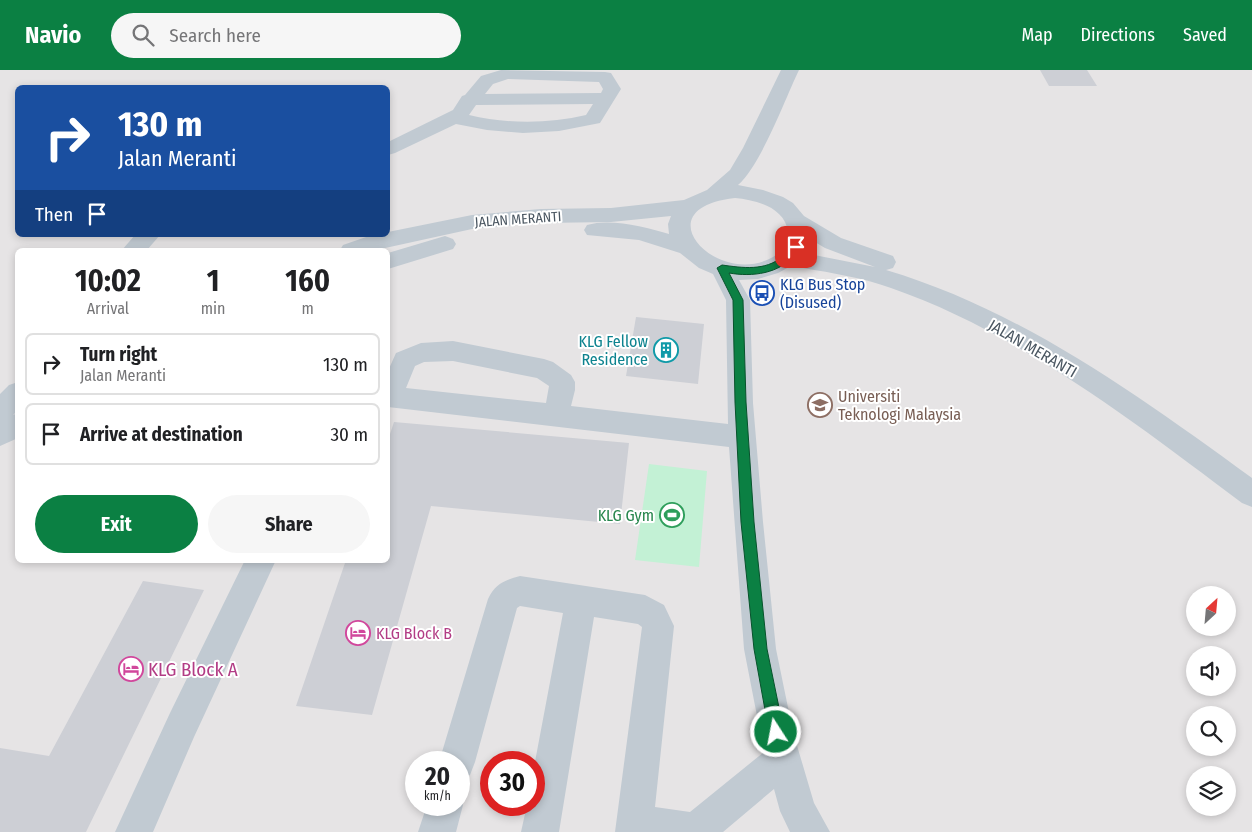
<!DOCTYPE html>
<style>
:root{--surface:#fff;--page:#f6f6f6;--text:#202124;--muted:#757577;--line:#e0e0e0;--accent:#0b8043}
body{margin:0;font-family:"Fira Sans Condensed",sans-serif;background:var(--page);color:var(--text);height:100vh;display:flex;flex-direction:column;font-size:19px;white-space:nowrap}
*{box-sizing:border-box;margin:0}
p{font-size:16px;color:var(--muted)}
.icon{flex:none;width:28px;height:28px;fill:none;stroke:currentColor;stroke-width:2;stroke-linecap:round;stroke-linejoin:round}
.map{position:relative;flex:1;overflow:hidden}
.side{position:absolute;left:15px;top:178px;width:375px;height:315px;display:flex;flex-direction:column;background:var(--surface);border-radius:8px;box-shadow:0 2px 8px #0003}
.side>*{flex:none}
.top-card{position:absolute;left:15px;top:15px;width:375px;height:152px;border-radius:8px;box-shadow:0 2px 8px #0003;background:#1a4fa0;color:#fff;overflow:hidden}
.needle{width:32px;rotate:26deg}
.buttons{position:absolute;left:1186px;top:516px;display:grid;gap:10px}
.buttons a{display:grid;place-items:center;width:50px;height:50px;border-radius:50%;background:var(--surface);box-shadow:0 2px 8px #0003;font-size:25px}
.speed{position:absolute;left:405px;top:681px;display:flex;gap:10px;font-size:25px;font-weight:700;text-align:center}
.speed>*{display:grid;place-content:center;width:65px;height:65px;border-radius:50%;background:var(--surface);box-shadow:0 2px 8px #0003;line-height:1}
.speed small{font-size:12px;font-weight:400}
.speed .limit{border:8px solid #d22;background:#fff;color:#111}
.pin{position:absolute;display:grid;place-items:center;width:42px;height:42px;color:#fff;margin:-21px;border-radius:10px;box-shadow:0 2px 8px #0006}
.me{position:absolute;width:55px;margin:-28px;rotate:349deg;stroke-linejoin:round;filter:drop-shadow(0 0 4px #0008)}
.turn{display:flex;align-items:center;gap:18px;height:105px;padding:0 20px;font-size:22px}
.turn .icon{width:65px;height:65px;stroke-width:2.5}
.turn b{display:block;font-size:35px;line-height:42px}
.then{display:flex;align-items:center;height:48px;padding:0 20px;background:#0003;gap:10px;font-size:19px}
.eta{display:flex;justify-content:space-evenly;align-items:center;height:85px;text-align:center}
.eta b{font-size:30px;font-weight:700;line-height:35px}
.button{display:flex;gap:10px;margin-top:auto;padding:10px 20px}
.button a{flex:1;height:58px;border-radius:30px;background:var(--accent);color:#fff;font-size:20px;font-weight:700;line-height:58px;text-align:center}
.button a+a{background:var(--page);color:var(--text)}
ul{padding:0;list-style:none}
li{display:flex;align-items:center;gap:15px;height:62px;margin:0 10px 8px;padding:0 10px;border:2px solid var(--line);border-radius:8px}
li div{flex:1}
li b{display:block;font-size:19px}
li em{font-style:normal}
header{display:flex;align-items:center;gap:30px;box-sizing:border-box;height:70px;padding:0 25px;background:var(--accent);color:#fff}
header strong{font-size:24px}
nav{display:flex;gap:28px;margin-inline-start:auto;font-size:18px}
.search{width:350px;height:45px;background:var(--page);display:flex;align-items:center;gap:12px;box-sizing:border-box;padding:0 18px;border-radius:28px;color:var(--muted);font-size:19px}
.map>svg:first-child{display:block}
.education{fill:#e6e4e5;fill-rule:evenodd}
.green{fill:#c3f1d5}
.building{fill:#cdcfd5}
.lines{fill:none;stroke-linecap:round;stroke-linejoin:round}
.minor{fill:#c1cad2;fill-rule:evenodd}
.route{fill:#0b8043;stroke:#07532c}
.labels{text-anchor:middle;stroke-width:4;stroke-linejoin:round;paint-order:stroke}
.far-street-label{font-size:14px;fill:#4a5661;stroke:#fff}
.transit-label{font-size:16px;fill:#164399;stroke:#fff;text-anchor:start}
.culture-label{font-size:16px;fill:#0d838f;stroke:#fff;text-anchor:end}
.street-label{font-size:16px;fill:#4a5661;stroke:#fff}
.education-label{font-size:16px;fill:#785e54;stroke:#fff;text-anchor:start}
.leisure-label{font-size:16px;fill:#27864d;stroke:#fff;text-anchor:end}
.hotel-label{font-size:16px;fill:#b23c85;stroke:#fff;text-anchor:start}
.near-hotel-label{font-size:19px;fill:#b23c85;stroke:#fff;text-anchor:start}
</style>
<header>
<strong>Navio</strong>
<div class="search"><svg class="icon" aria-label="search" viewBox="0 0 24 24"><circle cx="10" cy="10" r="6"/><path d="M15 15l6 6"/></svg>Search here</div>
<nav><a>Map</a><a>Directions</a><a>Saved</a></nav>
</header>
<div class="map">
<svg width="1252" height="762" viewBox="0 0 1252 762">
<rect width="100%" height="100%" fill="#f5f3f3"/>
<path class="education" d="M0,0H1252V762H0ZM18,18H388V165H18ZM18,180H388V490H18ZM1195,525H1228V558H1195ZM1195,585H1228V618H1195ZM1195,645H1228V678H1195ZM416,692H459V735H416ZM491,692H534V735H491ZM1195,705H1228V738H1195Z"/>
<polygon class="green" points="649,394 707,401 699,497 635,490"/>
<g class="building">
<polygon points="1040,0 1087,0 1097,16 1049,16"/>
<polygon points="636,247 704,254 698,314 626,306"/>
<polygon points="394,352 629,373 620,454 431,436 372,645 296,636 346,490 388,490 388,370"/>
<polygon points="143,511 204,520 86,762 0,762 0,678 49,686"/>
</g>
<g class="lines">
<g class="minor">
<path d="M501,0L605,2L611,3L621,19L600,53L559,61L523,63L487,60L456,54L395,83L388,85V72L453,40L462,26L465,25L481,6ZM508,9L599,12L603,19L601,23L485,24L493,14ZM593,34L586,45C548,54 507,54 469,45L476,35Z"/>
<path d="M781,0H799C785,29 761,95 738,115L763,120L783,127L793,133L804,146L841,168L893,186L896,192L893,198L886,200C1021,240 1139,326 1252,408V437L1242,433C1136,353 1018,262 891,218C863,208 833,203 803,198L791,196L778,203L758,209L739,210L750,230L753,333L763,452L776,579L793,662L814,733L830,762H790L780,741L774,719L723,762H615L642,557L638,554L594,547L559,762H521L527,735H534V697L563,543L520,536L517,538L475,692L470,705L459,709V692H439L488,529C495,514 505,510 520,506L645,525L664,535L674,556L655,737L690,742L764,682L744,579L729,377L388,337V301L396,283L421,273L453,271L544,289L553,292L571,305L575,312V320L571,336L728,354L726,230L713,204L699,198L680,183L639,170L587,165L584,160L587,155C611,148 645,157 669,164L668,154L671,146L611,152L541,153L472,159L376,180H340L343,175L369,166L388,165V162L472,145L541,139L611,138L684,130L707,120L730,100L743,78ZM735,128C756,130 785,137 788,162C789,173 782,181 773,187C717,219 641,138 735,128ZM810,169L825,178L875,197L804,183ZM453,291L537,308L549,316L546,333L406,318L415,296L424,292Z"/>
<polygon points="135,165 160,165 147,180 122,180"/>
<polygon points="445,166 453,169 456,174 453,179 388,199 388,183"/>
<polygon points="18,312 18,340 13,345 18,343 18,368 0,376 0,324 9,315"/>
<polygon points="245,490 276,490 194,667 153,762 115,762 170,643"/>
<polygon points="459,724 463,735 456,762 418,762 427,735 459,735"/>
</g>
</g>
<path class="route" d="M796,174L800,175C801,179 799,180 795,184C780,204 752,207 729,203L743,230L746,332L754,452L767,579L784,662L781,667L776,669L771,667L769,662L754,579L741,452L735,332L733,230L717,198L722,195C743,198 765,201 782,187C788,183 790,176 796,174Z"/>
<defs>
<symbol id="bus-ring" viewBox="-11 -11 22 22"><circle r="9.5" fill="#fff" stroke="#1a4fb4" stroke-width="1.5"/><path d="M-5-6H5V4H4V6H2V4H-2V6H-4V4H-5ZM-3.5-4V0h7V-4ZM-3.5 1.2v1.5H-2V1.2ZM2 1.2v1.5H3.5V1.2Z" fill="#1a4fb4"/></symbol>
<symbol id="building-ring" viewBox="-11 -11 22 22"><circle r="9.5" fill="#fff" stroke="#0f9aa8" stroke-width="1.5"/><path d="M-4-6H4V6H1V3H-1V6H-4ZM-2.5-4.3h1.7v1.8h-1.7ZM.8-4.3h1.7v1.8H.8ZM-2.5-1h1.7V.8h-1.7ZM.8-1h1.7V.8H.8Z" fill="#0f9aa8"/></symbol>
<symbol id="university-ring" viewBox="-11 -11 22 22"><circle r="9.5" fill="#fff" stroke="#8d6e63" stroke-width="1.5"/><path d="M0-5L7-2L0 1L-7-2ZM-4 1L0 2.5L4 1V4Q0 6-4 4Z" fill="#8d6e63"/></symbol>
<symbol id="stadium-ring" viewBox="-11 -11 22 22"><circle r="9.5" fill="#fff" stroke="#2e9e5b" stroke-width="1.5"/><path d="M0-5a6.5 5 0 1 0 0 10a6.5 5 0 1 0 0-10ZM-3.5-1.8h7v3.6h-7Z" fill="#2e9e5b"/></symbol>
<symbol id="hotel-ring" viewBox="-11 -11 22 22"><circle r="9.5" fill="#fff" stroke="#d1479c" stroke-width="1.5"/><path d="M-6-4.5h1.5V1H6V5H4.5V3h-9V5H-6ZM-4 0a1.8 1.8 0 1 1 3.6 0ZM.5 0V-2.5h3Q6-2.5 6 0Z" fill="#d1479c"/></symbol>
</defs>
<g fill-rule="evenodd">
<use href="#bus-ring" x="748" y="209" width="28" height="28"/>
<use href="#building-ring" x="652" y="266" width="28" height="28"/>
<use href="#university-ring" x="806" y="321" width="28" height="28"/>
<use href="#stadium-ring" x="658" y="431" width="28" height="28"/>
<use href="#hotel-ring" x="344" y="549" width="28" height="28"/>
<use href="#hotel-ring" x="117" y="585" width="28" height="28"/>
</g>
<g class="labels">
<g class="far-street-label">
<text transform="translate(518 149) rotate(-4)" y="5">JALAN MERANTI</text>
</g>
<g class="transit-label">
<text x="780" y="220">KLG Bus Stop<tspan x="780" dy="18">(Disused)</tspan></text>
</g>
<g class="culture-label">
<text x="648" y="277">KLG Fellow<tspan x="648" dy="18">Residence</tspan></text>
</g>
<g class="street-label">
<text transform="translate(1033 278) rotate(30)" y="6">JALAN MERANTI</text>
</g>
<g class="education-label">
<text x="838" y="332">Universiti<tspan x="838" dy="18">Teknologi Malaysia</tspan></text>
</g>
<g class="leisure-label">
<text x="654" y="451">KLG Gym</text>
</g>
<g class="hotel-label">
<text x="376" y="569">KLG Block B</text>
</g>
<g class="near-hotel-label">
<text x="148" y="606">KLG Block A</text>
</g>
</g>
</svg>
<div class="buttons">
<a><svg class="needle" viewBox="-14 -14 28 28"><path d="M0-13l5 13h-10z" fill="#e53935"/><path d="M0 13l5-13h-10z" fill="#757577"/></svg></a>
<a><svg class="icon" aria-label="sound" viewBox="0 0 24 24"><path d="M4 9h4l5-4v14l-5-4H4zM17 9q2 3 0 6"/></svg></a>
<a><svg class="icon" aria-label="search" viewBox="0 0 24 24"><circle cx="10" cy="10" r="6"/><path d="M15 15l6 6"/></svg></a>
<a><svg class="icon" aria-label="layers" viewBox="0 0 24 24"><path d="M12 4l9 5-9 5-9-5zM3 14l9 5 9-5"/></svg></a>
</div>
<div class="speed"><div>20<small>km/h</small></div><div class="limit">30</div></div>
<div class="pin" style="left:796px;top:177px;background:#d93025"><svg class="icon" aria-label="arrive" viewBox="0 0 24 24"><path d="M6 21V4h12l-3 4 3 4H6"/></svg></div>
<svg class="me" style="left:776px;top:662px" viewBox="-20 -20 40 40"><circle r="17" fill="#0b8043" stroke="#fff" stroke-width="3"/><path d="M0-11L8 9 0 5-8 9z" fill="#fff"/></svg>
<div class="top-card">
<div class="turn"><svg class="icon" aria-label="right" viewBox="0 0 24 24"><path d="M7 20v-9h11M14 6l5 5-5 5"/></svg><div><b>130 m</b>Jalan Meranti</div></div>
<div class="then">Then<svg class="icon" aria-label="arrive" viewBox="0 0 24 24"><path d="M6 21V4h12l-3 4 3 4H6"/></svg></div>
</div>
<section class="side">
<div class="eta">
<div><b>10:02</b><p>Arrival</p></div>
<div><b>1</b><p>min</p></div>
<div><b>160</b><p>m</p></div>
</div>
<ul>
<li><svg class="icon" aria-label="right" viewBox="0 0 24 24"><path d="M7 20v-9h11M14 6l5 5-5 5"/></svg><div><b>Turn right</b><p>Jalan Meranti</p></div><em>130 m</em></li>
<li><svg class="icon" aria-label="arrive" viewBox="0 0 24 24"><path d="M6 21V4h12l-3 4 3 4H6"/></svg><div><b>Arrive at destination</b></div><em>30 m</em></li>
</ul>
<div class="button"><a>Exit</a><a>Share</a></div>
</section>
</div>
